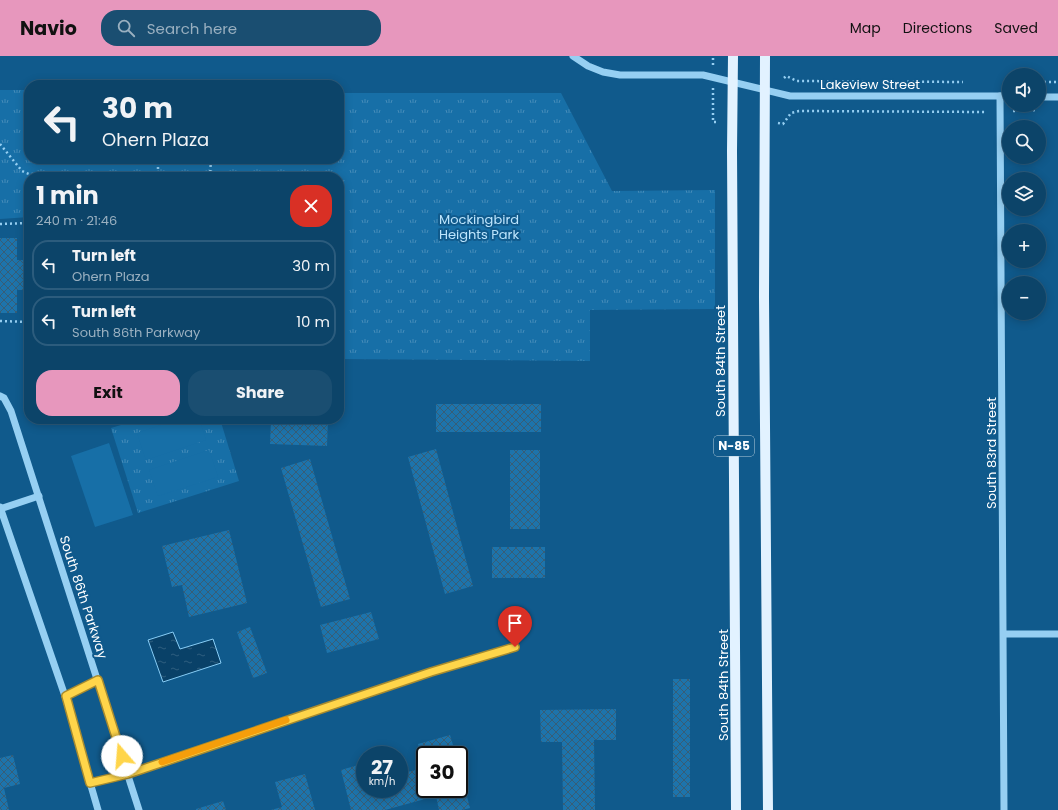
<!DOCTYPE html>
<meta charset="utf-8">
<style>
:root{--surface:#0c4469;--page:#1a4e71;--text:#f1f3f6;--muted:#9ab0c0;--line:#2c5c7d;--accent:#e797bd}
body{margin:0;font-family:Poppins,sans-serif;background:var(--page);color:var(--text);height:100vh;display:flex;flex-direction:column;font-size:15px;white-space:nowrap}
*{box-sizing:border-box;margin:0}
p{font-size:13px;color:var(--muted)}
.icon{flex:none;width:22px;height:22px;fill:none;stroke:currentColor;stroke-width:2;stroke-linecap:round;stroke-linejoin:round}
.map{position:relative;flex:1;overflow:hidden}
.panel{position:absolute;left:24px;top:116px;width:320px;height:252px;display:flex;flex-direction:column;background:var(--surface);border-radius:16px;box-shadow:0 2px 10px #0003,0 0 0 1px var(--line)}
.panel>*{flex:none}
.hud{position:absolute;left:24px;top:24px;width:320px;height:84px;border-radius:16px;box-shadow:0 2px 10px #0003,0 0 0 1px var(--line);background:#0c4469;color:var(--text);overflow:hidden}
.fabs{position:absolute;left:1002px;top:12px;display:grid;gap:8px}
.fabs a{display:grid;place-items:center;width:44px;height:44px;border-radius:50%;background:var(--surface);box-shadow:0 2px 10px #0003,0 0 0 1px var(--line);font-size:20px}
.speed{position:absolute;left:356px;top:690px;display:flex;gap:8px;font-size:20px;font-weight:700;text-align:center}
.speed>*{display:grid;place-content:center;width:52px;height:52px;border-radius:50%;background:var(--surface);box-shadow:0 2px 10px #0003,0 0 0 1px var(--line);line-height:1}
.speed small{font-size:10px;font-weight:400}
.speed .limit{border:2px solid #111;border-radius:6px;background:#fff;color:#111}
.pin{position:absolute;display:grid;place-items:center;width:34px;height:34px;color:#fff;margin:-41px -17px;border-radius:50% 50% 50% 0;rotate:-45deg;box-shadow:0 0 4px #0007}
.pin .icon{rotate:45deg}
.me{position:absolute;width:44px;margin:-22px;rotate:342deg;stroke-linejoin:round;filter:drop-shadow(0 0 3px #0008)}
.turn{display:flex;align-items:center;gap:14px;height:84px;padding:0 12px;font-size:18px}
.turn .icon{width:52px;height:52px;stroke-width:2.5}
.turn b{display:block;font-size:28px;line-height:34px}
.round{display:grid;place-items:center;flex:none;width:42px;height:42px;border-radius:16px;background:var(--page)}
.headline{display:flex;align-items:center;justify-content:space-between;height:68px;padding:0 12px}
h1{font-size:24px;font-weight:700;line-height:30px}
.action{display:flex;gap:8px;margin-top:auto;padding:8px 12px}
.action a{flex:1;height:46px;border-radius:16px;background:var(--accent);color:#111;font-size:16px;font-weight:700;line-height:46px;text-align:center}
.action a+a{background:var(--page);color:var(--text)}
ul{padding:0;list-style:none}
li{display:flex;align-items:center;gap:12px;height:50px;margin:0 8px 6px;padding:0 4px;border:2px solid var(--line);border-radius:16px}
li div{flex:1}
li b{display:block;font-size:15px}
li em{font-style:normal}
header{display:flex;align-items:center;gap:24px;box-sizing:border-box;height:56px;padding:0 20px;background:var(--accent);color:#111}
header strong{font-size:19px}
nav{display:flex;gap:22px;margin-inline-start:auto;font-size:14px}
.search{width:280px;height:36px;background:var(--page);display:flex;align-items:center;gap:10px;box-sizing:border-box;padding:0 14px;border-radius:16px;color:var(--muted);font-size:15px}
.map>svg:first-child{display:block}
.park{fill:url(#park-tufts)}
.pitch{fill:#176fa7}
.water{fill:url(#water-ripples);stroke:#87cdf6}
.building{fill:url(#building-cross-hatch)}
.lines{fill:none;stroke-linecap:round;stroke-linejoin:round}
.path{stroke:#96cff2;stroke-width:2.5;stroke-dasharray:2 3;stroke-linecap:butt}
.minor{stroke:#96cff2;stroke-width:7}
.major{stroke:#e2f2ff;stroke-width:10}
.route-casing{stroke:#a68a30;stroke-width:10}
.route{stroke:#ffd54a;stroke-width:7}
.slow{stroke:#f59e0b;stroke-width:7}
.labels{text-anchor:middle;stroke-width:4;stroke-linejoin:round;paint-order:stroke}
.shield{fill:#105a8c;stroke:#b7cedc;stroke-width:1}
.shield-label{font-size:12px;font-weight:bold;fill:#fff}
.street-label{font-size:13px;fill:#fff;stroke:#105a8c}
.park-label{font-size:13px;fill:#bde5fd;stroke:#105a8c}
</style>
<header>
<strong>Navio</strong>
<div class="search"><svg class="icon" aria-label="search" viewBox="0 0 24 24"><circle cx="10" cy="10" r="6"/><path d="M15 15l6 6"/></svg>Search here</div>
<nav><a>Map</a><a>Directions</a><a>Saved</a></nav>
</header>
<div class="map">
<svg width="1058" height="754" viewBox="0 0 1058 754">
<defs>
<pattern id="park-tufts" width="24" height="20" patternUnits="userSpaceOnUse"><rect width="24" height="20" fill="#176fa7"/><path d="M3 7l-1-3M5 7V3M7 7l1-3M15 17l-1-3M17 17v-4M19 17l1-3" fill="none" stroke="#458cb9"/></pattern>
<pattern id="water-ripples" width="26" height="14" patternUnits="userSpaceOnUse"><rect width="26" height="14" fill="#094168"/><path d="M2 4q2-2 4 0t4 0M15 11q2-2 4 0t4 0" fill="none" stroke="#2e5e7f"/></pattern>
<pattern id="building-cross-hatch" width="8" height="8" patternUnits="userSpaceOnUse"><rect width="8" height="8" fill="#1d74ac"/><path d="M0 0l8 8M0 8l8-8" fill="none" stroke="#375e77"/></pattern>
</defs>
<rect width="100%" height="100%" fill="#105a8c"/>
<g class="park">
<polygon points="0,34 29,34 29,103 339,103 339,37 561,37 612,135 715,134 715,253 590,254 590,305 339,303 339,121 29,121 29,161 0,163"/>
<polygon points="141,363 220,363 239,425 138,457 111,372"/>
</g>
<g class="pitch">
<polygon points="179,363 199,363 206,384 146,404 137,377"/>
<polygon points="109,387 133,459 95,471 71,400"/>
<polygon points="209,394 218,421 158,440 149,414"/>
</g>
<polygon class="water" points="173,576 180,593 213,583 221,607 163,626 148,584"/>
<g class="building">
<polygon points="0,182 17,182 17,204 29,204 29,234 17,234 17,257 0,257"/>
<rect x="436" y="348" width="105" height="28"/>
<polygon points="271,363 328,363 327,390 270,388"/>
<polygon points="436,393 473,530 445,538 408,401"/>
<rect x="510" y="394" width="30" height="79"/>
<polygon points="310,403 350,543 321,551 281,412"/>
<polygon points="229,474 247,547 189,561 182,529 172,531 162,490"/>
<rect x="492" y="491" width="53" height="31"/>
<polygon points="371,556 379,583 327,597 320,569"/>
<polygon points="250,571 267,617 253,622 237,576"/>
<rect x="673" y="623" width="17" height="118"/>
<polygon points="616,653 616,684 594,684 595,754 563,754 562,686 541,686 540,654"/>
<polygon points="450,679 456,699 425,699 425,733 459,733 460,714 470,752 462,754 439,754 436,740 385,754 351,754 341,714 365,707 365,733 399,733 399,718 424,712 418,688"/>
<polygon points="13,699 20,728 4,732 9,754 0,754 0,702"/>
<polygon points="305,718 315,754 271,754 282,751 275,726"/>
<polygon points="223,745 226,754 196,754 196,753"/>
</g>
<g class="lines">
<g class="path">
<polyline points="713,9 713,0"/>
<polyline points="784,22 786,20 797,25 963,26"/>
<polyline points="1039,26 1058,26"/>
<polyline points="713,32 713,66 719,66"/>
<polyline points="1013,55 1036,54"/>
<polyline points="778,67 783,68 791,57 799,55 986,56"/>
<polyline points="0,88 22,115 29,118 52,118 53,121"/>
<polyline points="158,111 158,121"/>
<polyline points="210,121 211,103"/>
<polyline points="0,168 29,167"/>
<polyline points="0,265 28,266 29,276"/>
</g>
<g class="minor">
<polyline points="573,0 588,10 603,16 620,19 703,19 790,40 1009,40"/>
<polyline points="1000,40 1004,754"/>
<polyline points="1039,41 1058,41"/>
<polyline points="0,340 4,342 11,355 139,754"/>
<polyline points="0,451 65,640 98,754"/>
<polyline points="0,453 39,440"/>
<polyline points="1004,578 1058,578"/>
<polyline points="65,640 98,624"/>
<polyline points="90,727 128,718 431,616 515,591"/>
</g>
<g class="major">
<polyline points="733,0 732,95 736,754"/>
<polyline points="765,0 764,241 768,754"/>
</g>
</g>
<g class="lines">
<defs>
<polyline id="route" points="122,700 98,624 66,640 90,727 128,718 431,616 515,591"/>
</defs>
<use href="#route" class="route-casing"/>
<use href="#route" class="route"/>
<polyline class="slow" points="162,706 286,664"/>
</g>
<g class="labels">
<rect class="shield" x="714" y="380" width="40" height="20" rx="3"/>
<g class="shield-label">
<text x="734" y="394">N-85</text>
</g>
<g class="street-label">
<text x="870" y="33">Lakeview Street</text>
<text transform="translate(720 305) rotate(-90)" y="5">South 84th Street</text>
<text transform="translate(991 397) rotate(-90)" y="5">South 83rd Street</text>
<text transform="translate(84 541) rotate(72)" y="5">South 86th Parkway</text>
<text transform="translate(723 629) rotate(-90)" y="5">South 84th Street</text>
</g>
<g class="park-label">
<text x="479" y="168">Mockingbird<tspan x="479" dy="15">Heights Park</tspan></text>
</g>
</g>
</svg>
<div class="fabs">
<a><svg class="icon" aria-label="sound" viewBox="0 0 24 24"><path d="M4 9h4l5-4v14l-5-4H4zM17 9q2 3 0 6"/></svg></a>
<a><svg class="icon" aria-label="search" viewBox="0 0 24 24"><circle cx="10" cy="10" r="6"/><path d="M15 15l6 6"/></svg></a>
<a><svg class="icon" aria-label="layers" viewBox="0 0 24 24"><path d="M12 4l9 5-9 5-9-5zM3 14l9 5 9-5"/></svg></a>
<a>+</a>
<a>−</a>
</div>
<div class="speed"><div>27<small>km/h</small></div><div class="limit">30</div></div>
<div class="pin" style="left:515px;top:591px;background:#d93025"><svg class="icon" aria-label="arrive" viewBox="0 0 24 24"><path d="M6 21V4h12l-3 4 3 4H6"/></svg></div>
<svg class="me" style="left:122px;top:700px" viewBox="-20 -20 40 40"><circle r="19" fill="#fff"/><path d="M0-13L10 11 0 6-10 11z" fill="#ffd54a"/></svg>
<div class="hud">
<div class="turn"><svg class="icon" aria-label="left" viewBox="0 0 24 24"><path d="M17 20v-9H6M10 6l-5 5 5 5"/></svg><div><b>30 m</b>Ohern Plaza</div></div>
</div>
<section class="panel">
<div class="headline"><div><h1>1 min</h1><p>240 m · 21:46</p></div><a class="round" style="background:#d93025;color:#fff"><svg class="icon" aria-label="close" viewBox="0 0 24 24"><path d="M6 6l12 12M18 6L6 18"/></svg></a></div>
<ul>
<li><svg class="icon" aria-label="left" viewBox="0 0 24 24"><path d="M17 20v-9H6M10 6l-5 5 5 5"/></svg><div><b>Turn left</b><p>Ohern Plaza</p></div><em>30 m</em></li>
<li><svg class="icon" aria-label="left" viewBox="0 0 24 24"><path d="M17 20v-9H6M10 6l-5 5 5 5"/></svg><div><b>Turn left</b><p>South 86th Parkway</p></div><em>10 m</em></li>
</ul>
<div class="action"><a>Exit</a><a>Share</a></div>
</section>
</div>
